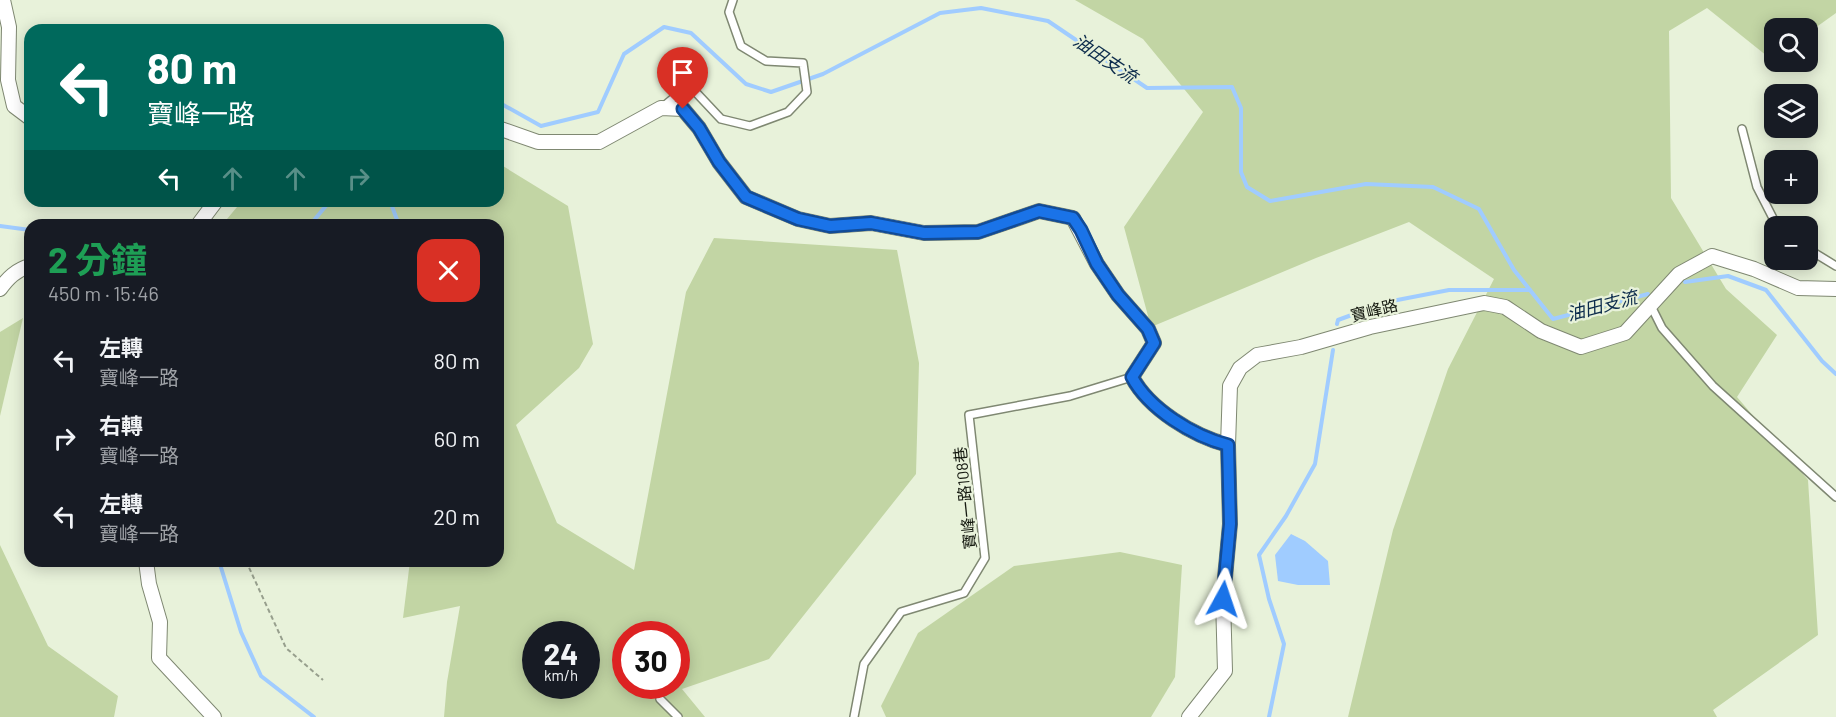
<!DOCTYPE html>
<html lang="zh-TW">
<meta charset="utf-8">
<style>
:root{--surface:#171b24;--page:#20242c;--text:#f1f3f6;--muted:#9ea1a6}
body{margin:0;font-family:Barlow,"Noto Sans TC",sans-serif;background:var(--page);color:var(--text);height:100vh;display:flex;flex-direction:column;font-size:22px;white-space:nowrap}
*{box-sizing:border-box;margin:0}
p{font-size:20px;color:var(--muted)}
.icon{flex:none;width:33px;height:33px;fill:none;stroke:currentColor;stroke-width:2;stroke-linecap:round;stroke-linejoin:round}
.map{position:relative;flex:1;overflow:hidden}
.details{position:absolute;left:24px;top:219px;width:480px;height:348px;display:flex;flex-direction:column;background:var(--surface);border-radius:18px;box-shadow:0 3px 15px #0003}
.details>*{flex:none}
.hud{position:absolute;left:24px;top:24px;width:480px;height:183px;border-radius:18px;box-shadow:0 3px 15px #0003;background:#00695c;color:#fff;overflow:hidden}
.controls{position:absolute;left:1764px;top:18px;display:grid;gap:12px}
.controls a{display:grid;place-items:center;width:54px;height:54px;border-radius:12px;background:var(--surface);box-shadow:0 3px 15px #0003;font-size:30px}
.speed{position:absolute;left:522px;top:621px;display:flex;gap:12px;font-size:30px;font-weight:700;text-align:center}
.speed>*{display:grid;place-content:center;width:78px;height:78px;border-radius:50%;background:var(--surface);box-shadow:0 3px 15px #0003;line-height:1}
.speed small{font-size:15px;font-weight:400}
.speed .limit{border:9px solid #d22;background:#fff;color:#111}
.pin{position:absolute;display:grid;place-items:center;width:51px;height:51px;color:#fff;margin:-62px -26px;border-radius:50% 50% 50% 0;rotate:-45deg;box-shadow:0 0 6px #0007}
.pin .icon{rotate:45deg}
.me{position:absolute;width:66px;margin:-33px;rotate:5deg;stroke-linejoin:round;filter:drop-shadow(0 0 4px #0008)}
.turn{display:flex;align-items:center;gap:21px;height:126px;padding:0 24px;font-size:27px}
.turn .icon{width:78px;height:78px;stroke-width:2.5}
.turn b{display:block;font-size:42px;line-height:51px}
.lanes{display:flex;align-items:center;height:57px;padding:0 24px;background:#0003;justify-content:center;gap:30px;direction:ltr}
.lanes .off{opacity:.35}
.round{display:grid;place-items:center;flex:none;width:63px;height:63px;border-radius:18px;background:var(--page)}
.overview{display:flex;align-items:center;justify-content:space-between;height:102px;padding:0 24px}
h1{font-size:36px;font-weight:700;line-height:45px;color:#1e9e55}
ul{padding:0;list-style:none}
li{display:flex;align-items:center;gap:18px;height:78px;padding:0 24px}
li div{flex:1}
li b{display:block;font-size:22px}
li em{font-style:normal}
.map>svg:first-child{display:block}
.green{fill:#c2d5a4;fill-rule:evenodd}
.water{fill:#a0ccff}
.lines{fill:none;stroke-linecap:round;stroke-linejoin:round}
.stream{stroke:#a0ccff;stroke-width:4}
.service-casing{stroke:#7f8872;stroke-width:10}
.minor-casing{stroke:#7f8872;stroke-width:16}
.path{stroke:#979f8d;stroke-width:2;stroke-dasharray:4.5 3;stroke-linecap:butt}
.service{stroke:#fff;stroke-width:7}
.minor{stroke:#fff;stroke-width:14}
.route-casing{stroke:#114b97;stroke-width:15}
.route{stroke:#1a73e8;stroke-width:10}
.labels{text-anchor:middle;stroke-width:4.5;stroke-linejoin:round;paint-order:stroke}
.street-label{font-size:16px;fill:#151910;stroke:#e8f2da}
.water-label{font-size:18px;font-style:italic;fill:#0d2c4c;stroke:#e8f2da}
</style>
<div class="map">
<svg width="1836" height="717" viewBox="0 0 1836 717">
<rect width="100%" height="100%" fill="#e8f2da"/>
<g class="green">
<polygon points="1075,0 1836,0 1836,13 1808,33 1808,28 1774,28 1774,58 1772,60 1707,8 1669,31 1671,198 1726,289 1777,335 1737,397 1808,480 1818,635 1713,710 1717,717 1348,717 1393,530 1448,369 1494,279 1409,222 1316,258 1151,327 1124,227 1203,112 1143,39"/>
<path d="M498,163L568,206L593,344L579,368L516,425L557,523L634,570L686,292L714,238L897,250L919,363L916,474L769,659L682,689L705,717H444L447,682L460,606L403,618L410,561H498V225H294L264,222L260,225H222L242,201H498ZM536,634H586V686H536ZM626,634H676V686H626Z"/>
<polygon points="23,318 0,416 0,332"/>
<polygon points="0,545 48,646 118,696 114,717 0,717"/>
<polygon points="1120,552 1182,565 1175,677 1151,717 886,717 881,706 918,633 1014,566"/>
</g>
<polygon class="water" points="1291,534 1305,541 1328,561 1330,585 1298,585 1278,581 1275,555"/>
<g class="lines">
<g class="stream">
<polyline points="498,102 541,126 598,112 624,54 664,27 691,33 746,84 771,92 823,74 940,13 981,8 1048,21 1147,88 1232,87 1241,108 1241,172 1247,187 1270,201 1366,184 1433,187 1479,209 1514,270 1553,319 1648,294"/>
<polyline points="390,201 399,225"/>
<polyline points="177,225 196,223"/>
<polyline points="310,225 330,201"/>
<polyline points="0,226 30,230"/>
<polyline points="1685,282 1728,276 1766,290 1822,361 1836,374"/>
<polyline points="1337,324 1338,320 1387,302 1449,290 1530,290"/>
<polyline points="219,561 241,632 261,676 314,717"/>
<polyline points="1269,717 1284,644 1269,599 1259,555 1286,516 1315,464 1333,350"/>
</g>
<defs>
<g id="service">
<polyline points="664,106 689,85 721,119 750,126 788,112 807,92 803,63 766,61 741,46 729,12 733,0"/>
<polyline points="1742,129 1757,187 1777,226"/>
<polyline points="1808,249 1836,266"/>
<polyline points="1651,306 1662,328 1713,386 1836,497"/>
<polyline points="660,699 678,717"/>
<polyline points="854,717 864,664 901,612 964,593 985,558 969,415 1070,396 1132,377"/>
</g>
<g id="minor">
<polyline points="3,0 9,27 8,80 14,106 30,118"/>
<path d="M498,128L538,142H599L661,108L683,109L699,128L719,162L746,197L798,219L830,226L871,223L924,233L978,232L1039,211L1073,218L1097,264L1118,295L1148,329L1154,343L1132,377C1149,409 1193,436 1228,445"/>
<polyline points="198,225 216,201"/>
<path d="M0,289C8,278 16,270 30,266"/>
<polyline points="146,561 149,584 160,622 159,658 214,717"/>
<polyline points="1189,717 1225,671 1223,599 1230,524 1228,445 1230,386 1240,368 1257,355 1301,347 1370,327 1484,303 1505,307 1541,331 1581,347 1625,333 1679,274 1712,256 1754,269 1798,288 1836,289"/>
</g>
</defs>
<use href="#service" class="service-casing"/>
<use href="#minor" class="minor-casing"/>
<polyline class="path" points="246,561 286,648 323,680"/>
<use href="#service" class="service"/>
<use href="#minor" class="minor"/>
</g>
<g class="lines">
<defs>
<path id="route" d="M683,109L699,128L719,162L746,197L798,219L830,226L871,223L924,233L978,232L1039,211L1073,218L1081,230L1097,264L1118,295L1148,329L1154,343L1132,377C1149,409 1193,436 1228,445L1230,524L1223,599"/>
</defs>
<use href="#route" class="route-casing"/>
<use href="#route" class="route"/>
</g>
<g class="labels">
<g class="street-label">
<text transform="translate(1374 310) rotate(-14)" y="6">寶峰路</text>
<text transform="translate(965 498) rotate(-96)" y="6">寶峰一路108巷</text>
</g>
<g class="water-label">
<text transform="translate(1105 59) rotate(34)" y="6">油田支流</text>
<text transform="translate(1602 306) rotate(-15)" y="6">油田支流</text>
</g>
</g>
</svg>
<div class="controls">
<a><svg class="icon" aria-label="search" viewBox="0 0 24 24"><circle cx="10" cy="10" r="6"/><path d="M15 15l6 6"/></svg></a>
<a><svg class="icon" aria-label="layers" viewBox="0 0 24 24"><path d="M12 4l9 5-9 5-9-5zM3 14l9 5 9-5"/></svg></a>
<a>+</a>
<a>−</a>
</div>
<div class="speed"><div>24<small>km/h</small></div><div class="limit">30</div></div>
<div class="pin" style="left:683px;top:109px;background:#d93025"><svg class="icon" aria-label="arrive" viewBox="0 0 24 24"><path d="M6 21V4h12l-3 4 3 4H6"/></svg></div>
<svg class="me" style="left:1223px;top:599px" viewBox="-20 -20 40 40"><path d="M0-17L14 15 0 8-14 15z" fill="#1a73e8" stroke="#fff" stroke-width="4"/></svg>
<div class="hud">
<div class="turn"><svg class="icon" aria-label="left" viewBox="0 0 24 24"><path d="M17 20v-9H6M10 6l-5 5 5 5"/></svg><div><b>80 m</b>寶峰一路</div></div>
<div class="lanes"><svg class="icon" aria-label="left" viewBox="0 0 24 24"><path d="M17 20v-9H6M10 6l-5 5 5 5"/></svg><svg class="icon off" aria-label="ahead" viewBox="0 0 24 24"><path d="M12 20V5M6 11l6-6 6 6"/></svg><svg class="icon off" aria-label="ahead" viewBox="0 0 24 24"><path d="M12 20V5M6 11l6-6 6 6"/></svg><svg class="icon off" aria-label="right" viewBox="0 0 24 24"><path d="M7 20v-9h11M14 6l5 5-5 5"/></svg></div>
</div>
<section class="details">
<div class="overview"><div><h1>2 分鐘</h1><p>450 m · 15:46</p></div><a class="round" style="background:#d93025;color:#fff"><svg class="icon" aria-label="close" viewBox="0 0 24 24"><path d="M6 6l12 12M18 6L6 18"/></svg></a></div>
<ul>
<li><svg class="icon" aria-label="left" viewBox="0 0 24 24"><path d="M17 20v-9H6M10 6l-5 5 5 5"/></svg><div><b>左轉</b><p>寶峰一路</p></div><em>80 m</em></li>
<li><svg class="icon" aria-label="right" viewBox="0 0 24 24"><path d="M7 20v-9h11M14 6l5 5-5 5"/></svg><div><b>右轉</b><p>寶峰一路</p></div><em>60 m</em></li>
<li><svg class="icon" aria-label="left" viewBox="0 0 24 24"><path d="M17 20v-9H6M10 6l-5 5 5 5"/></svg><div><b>左轉</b><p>寶峰一路</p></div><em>20 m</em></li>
</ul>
</section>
</div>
